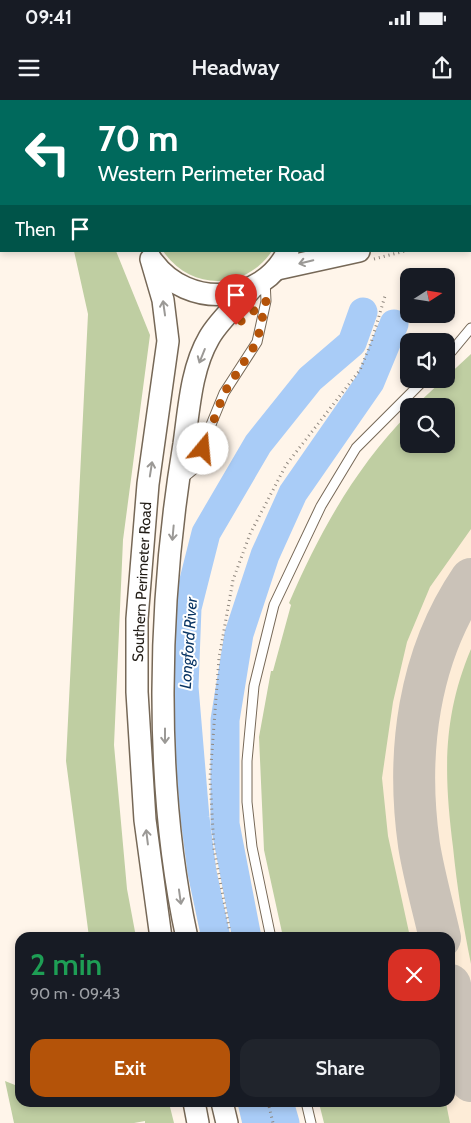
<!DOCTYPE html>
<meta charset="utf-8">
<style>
:root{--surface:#171b24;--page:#20242c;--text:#f1f3f6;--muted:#9ea1a6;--accent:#b45309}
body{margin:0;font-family:Cabin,sans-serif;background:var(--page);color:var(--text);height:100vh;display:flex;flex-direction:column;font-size:19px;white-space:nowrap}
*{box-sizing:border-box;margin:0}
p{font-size:16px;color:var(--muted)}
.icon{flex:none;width:28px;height:28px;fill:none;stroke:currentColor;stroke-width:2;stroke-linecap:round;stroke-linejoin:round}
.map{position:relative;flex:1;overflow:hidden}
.drawer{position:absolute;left:15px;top:832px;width:440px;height:175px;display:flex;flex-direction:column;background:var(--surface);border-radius:15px;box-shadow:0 2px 8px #0003}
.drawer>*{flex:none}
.top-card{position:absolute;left:0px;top:0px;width:471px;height:152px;box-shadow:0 2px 8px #0003;background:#00695c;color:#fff;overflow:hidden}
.needle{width:32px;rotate:78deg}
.controls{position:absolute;left:400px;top:168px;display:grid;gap:10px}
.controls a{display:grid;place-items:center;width:55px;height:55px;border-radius:10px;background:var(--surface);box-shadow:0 2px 8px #0003;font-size:25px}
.pin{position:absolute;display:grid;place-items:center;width:42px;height:42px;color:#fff;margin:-51px -21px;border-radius:50% 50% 50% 0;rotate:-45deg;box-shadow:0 0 5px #0007}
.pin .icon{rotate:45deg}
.me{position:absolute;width:55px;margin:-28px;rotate:17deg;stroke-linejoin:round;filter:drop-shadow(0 0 4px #0008)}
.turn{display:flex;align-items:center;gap:18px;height:105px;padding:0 15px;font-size:22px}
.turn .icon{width:65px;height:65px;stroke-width:2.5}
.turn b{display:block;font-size:35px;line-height:42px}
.then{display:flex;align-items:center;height:48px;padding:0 15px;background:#0003;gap:10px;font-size:19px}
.round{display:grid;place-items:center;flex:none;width:52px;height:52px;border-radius:15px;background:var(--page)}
.overview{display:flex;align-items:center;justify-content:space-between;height:85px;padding:0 15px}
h1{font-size:30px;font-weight:600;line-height:38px;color:#1e9e55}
.action{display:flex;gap:10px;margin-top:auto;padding:10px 15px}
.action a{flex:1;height:58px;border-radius:15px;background:var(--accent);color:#fff;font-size:20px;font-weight:600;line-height:58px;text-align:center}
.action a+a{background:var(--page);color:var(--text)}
.status{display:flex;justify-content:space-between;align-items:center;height:35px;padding:0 25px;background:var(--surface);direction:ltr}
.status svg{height:14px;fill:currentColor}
header{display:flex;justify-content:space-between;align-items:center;height:65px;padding:0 15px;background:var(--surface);font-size:22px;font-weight:600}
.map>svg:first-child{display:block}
.built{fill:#fdecd7}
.green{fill:#bfcea2}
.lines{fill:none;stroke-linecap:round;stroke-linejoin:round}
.river{stroke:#a9ccf7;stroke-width:29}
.taxiway{stroke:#cac2b8;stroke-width:42}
.service-casing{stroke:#766857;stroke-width:11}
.tertiary-casing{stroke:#766857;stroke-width:24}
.path{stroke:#8f877e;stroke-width:3;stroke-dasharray:1 4;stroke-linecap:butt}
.service{stroke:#fff;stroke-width:9}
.tertiary{stroke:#fff;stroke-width:21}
.oneway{stroke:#9b9996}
.route{stroke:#b45309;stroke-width:9;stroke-dasharray:0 16.2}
.labels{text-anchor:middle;stroke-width:4;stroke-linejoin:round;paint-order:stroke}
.street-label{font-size:15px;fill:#211c15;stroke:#fff}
.water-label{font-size:16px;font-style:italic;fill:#093564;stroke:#fff}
</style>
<div class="status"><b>09:41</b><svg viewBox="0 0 49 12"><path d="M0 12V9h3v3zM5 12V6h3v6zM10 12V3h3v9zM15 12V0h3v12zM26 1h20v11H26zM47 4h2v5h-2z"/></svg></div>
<header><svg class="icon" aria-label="menu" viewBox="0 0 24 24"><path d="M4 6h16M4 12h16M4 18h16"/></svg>Headway<svg class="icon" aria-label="share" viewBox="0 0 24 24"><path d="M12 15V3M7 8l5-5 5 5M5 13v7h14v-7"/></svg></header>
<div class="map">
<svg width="471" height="1023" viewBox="0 0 471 1023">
<rect width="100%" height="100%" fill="#fff5ea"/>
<polygon class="built" points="471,269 471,1023 337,1023 332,1003 450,1002 450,838 294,837 409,344 446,344 446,306"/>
<g class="green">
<polygon points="74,151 116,151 150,235 123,440 114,645 127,789 136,837 89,837 66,661 88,214"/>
<path d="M163,151H272C245,191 190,191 163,151Z"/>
<path d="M471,254V429L430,487L407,542L393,602L382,678L388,736L410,837H283L264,750L259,637L271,571H273L291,505L289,503C319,433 355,368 409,313V344H446V306H415Z"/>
<path d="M471,549V864C463,825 457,787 453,747C444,675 442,618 471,549Z"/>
<polygon points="5,981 20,987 20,1002 169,1003 174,1023 145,1023 145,1021 134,1023 14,1023"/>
<polygon points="319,1003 446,1003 450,1023 324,1023"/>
</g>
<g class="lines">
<g class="river">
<polyline points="410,1 410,0"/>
<polyline points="443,1 443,0"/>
<polyline points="216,838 202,772 195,718 184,587 187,508 206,433 258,344 310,279 352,243 363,212"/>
<polyline points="247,838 225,724 225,620 239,534 265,455 293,393 370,282 394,224"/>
<polyline points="252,1002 257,1023"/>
<polyline points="279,1002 285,1023"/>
</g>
<g class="taxiway">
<path d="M440,838C433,807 424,776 419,745C406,653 418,557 471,479"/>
<polyline points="450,885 471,981"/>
</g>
<defs>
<g id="service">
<polyline points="0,82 1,82"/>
<polyline points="446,258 471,228"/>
<polyline points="182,379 198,366 208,332 224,293 257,242 266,201 265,180"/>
<polyline points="271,838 252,747 247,702 247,661 254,586 274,505 321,406 356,348 425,279"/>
<polyline points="306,1002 311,1023"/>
</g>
<g id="tertiary">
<polyline points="226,1 227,0"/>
<polyline points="270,1 270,0"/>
<polyline points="292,1 292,0"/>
<polyline points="470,44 471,38"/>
<polyline points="470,89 471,88"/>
<polyline points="151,159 163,200 168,241 148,384 137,519 137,592 145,720 161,838"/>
<path d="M153,162C188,209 262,205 288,151"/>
<polyline points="277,169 359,151"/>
<path d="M187,838C153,682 158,500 184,344C189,309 191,269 209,238C219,220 238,204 251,189"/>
<polyline points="194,1002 198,1023"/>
<polyline points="222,1002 227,1023"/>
</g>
</defs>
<use href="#service" class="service-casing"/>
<use href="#tertiary" class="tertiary-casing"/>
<g class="path">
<polyline points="321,1 321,0"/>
<polyline points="432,1 433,0"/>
<polyline points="470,116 471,115"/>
<polyline points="374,159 405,151"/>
<polyline points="231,838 214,749 210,678 219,558 233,480 250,434 286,365 360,270 371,243 385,196"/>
<polyline points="268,1002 273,1023"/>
</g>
<use href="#service" class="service"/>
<use href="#tertiary" class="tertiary"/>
</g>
<defs><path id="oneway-shaft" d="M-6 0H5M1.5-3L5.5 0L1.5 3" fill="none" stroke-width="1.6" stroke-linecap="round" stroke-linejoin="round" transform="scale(1.25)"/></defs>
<g class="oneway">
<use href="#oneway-shaft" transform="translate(306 162) rotate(167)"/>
<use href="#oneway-shaft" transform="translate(164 208) rotate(-98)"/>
<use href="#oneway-shaft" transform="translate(202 256) rotate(112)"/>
<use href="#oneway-shaft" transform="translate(151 369) rotate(-81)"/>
<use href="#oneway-shaft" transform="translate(173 433) rotate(95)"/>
<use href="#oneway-shaft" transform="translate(165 636) rotate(90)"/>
<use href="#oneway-shaft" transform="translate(147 737) rotate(-97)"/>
<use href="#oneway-shaft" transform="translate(180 797) rotate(82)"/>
</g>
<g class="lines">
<polyline class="route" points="203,349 224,293 257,242 266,201 236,225"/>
</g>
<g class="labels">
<g class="street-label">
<text transform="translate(142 482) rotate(-87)" y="5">Southern Perimeter Road</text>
</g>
<g class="water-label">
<text transform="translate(188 543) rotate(-86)" y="6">Longford River</text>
</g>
</g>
</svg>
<div class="controls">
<a><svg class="needle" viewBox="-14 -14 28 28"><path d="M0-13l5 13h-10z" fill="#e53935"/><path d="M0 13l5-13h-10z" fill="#9ea1a6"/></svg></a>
<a><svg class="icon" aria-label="sound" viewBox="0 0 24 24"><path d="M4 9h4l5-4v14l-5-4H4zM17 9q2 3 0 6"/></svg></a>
<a><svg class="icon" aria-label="search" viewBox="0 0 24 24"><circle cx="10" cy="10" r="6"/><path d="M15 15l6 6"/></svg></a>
</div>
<div class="pin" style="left:236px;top:225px;background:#d93025"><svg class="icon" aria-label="arrive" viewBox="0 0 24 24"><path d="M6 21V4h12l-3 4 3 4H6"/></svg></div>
<svg class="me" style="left:203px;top:349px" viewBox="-20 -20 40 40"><circle r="19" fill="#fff"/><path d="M0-13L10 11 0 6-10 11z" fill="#b45309"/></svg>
<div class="top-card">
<div class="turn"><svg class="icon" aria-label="left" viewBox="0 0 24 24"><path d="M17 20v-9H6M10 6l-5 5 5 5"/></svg><div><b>70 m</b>Western Perimeter Road</div></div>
<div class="then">Then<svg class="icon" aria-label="arrive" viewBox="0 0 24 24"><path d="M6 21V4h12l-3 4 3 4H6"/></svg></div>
</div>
<section class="drawer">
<div class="overview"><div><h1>2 min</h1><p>90 m · 09:43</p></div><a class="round" style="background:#d93025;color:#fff"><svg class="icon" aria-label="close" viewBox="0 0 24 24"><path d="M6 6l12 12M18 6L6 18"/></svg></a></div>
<div class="action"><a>Exit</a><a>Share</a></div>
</section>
</div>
